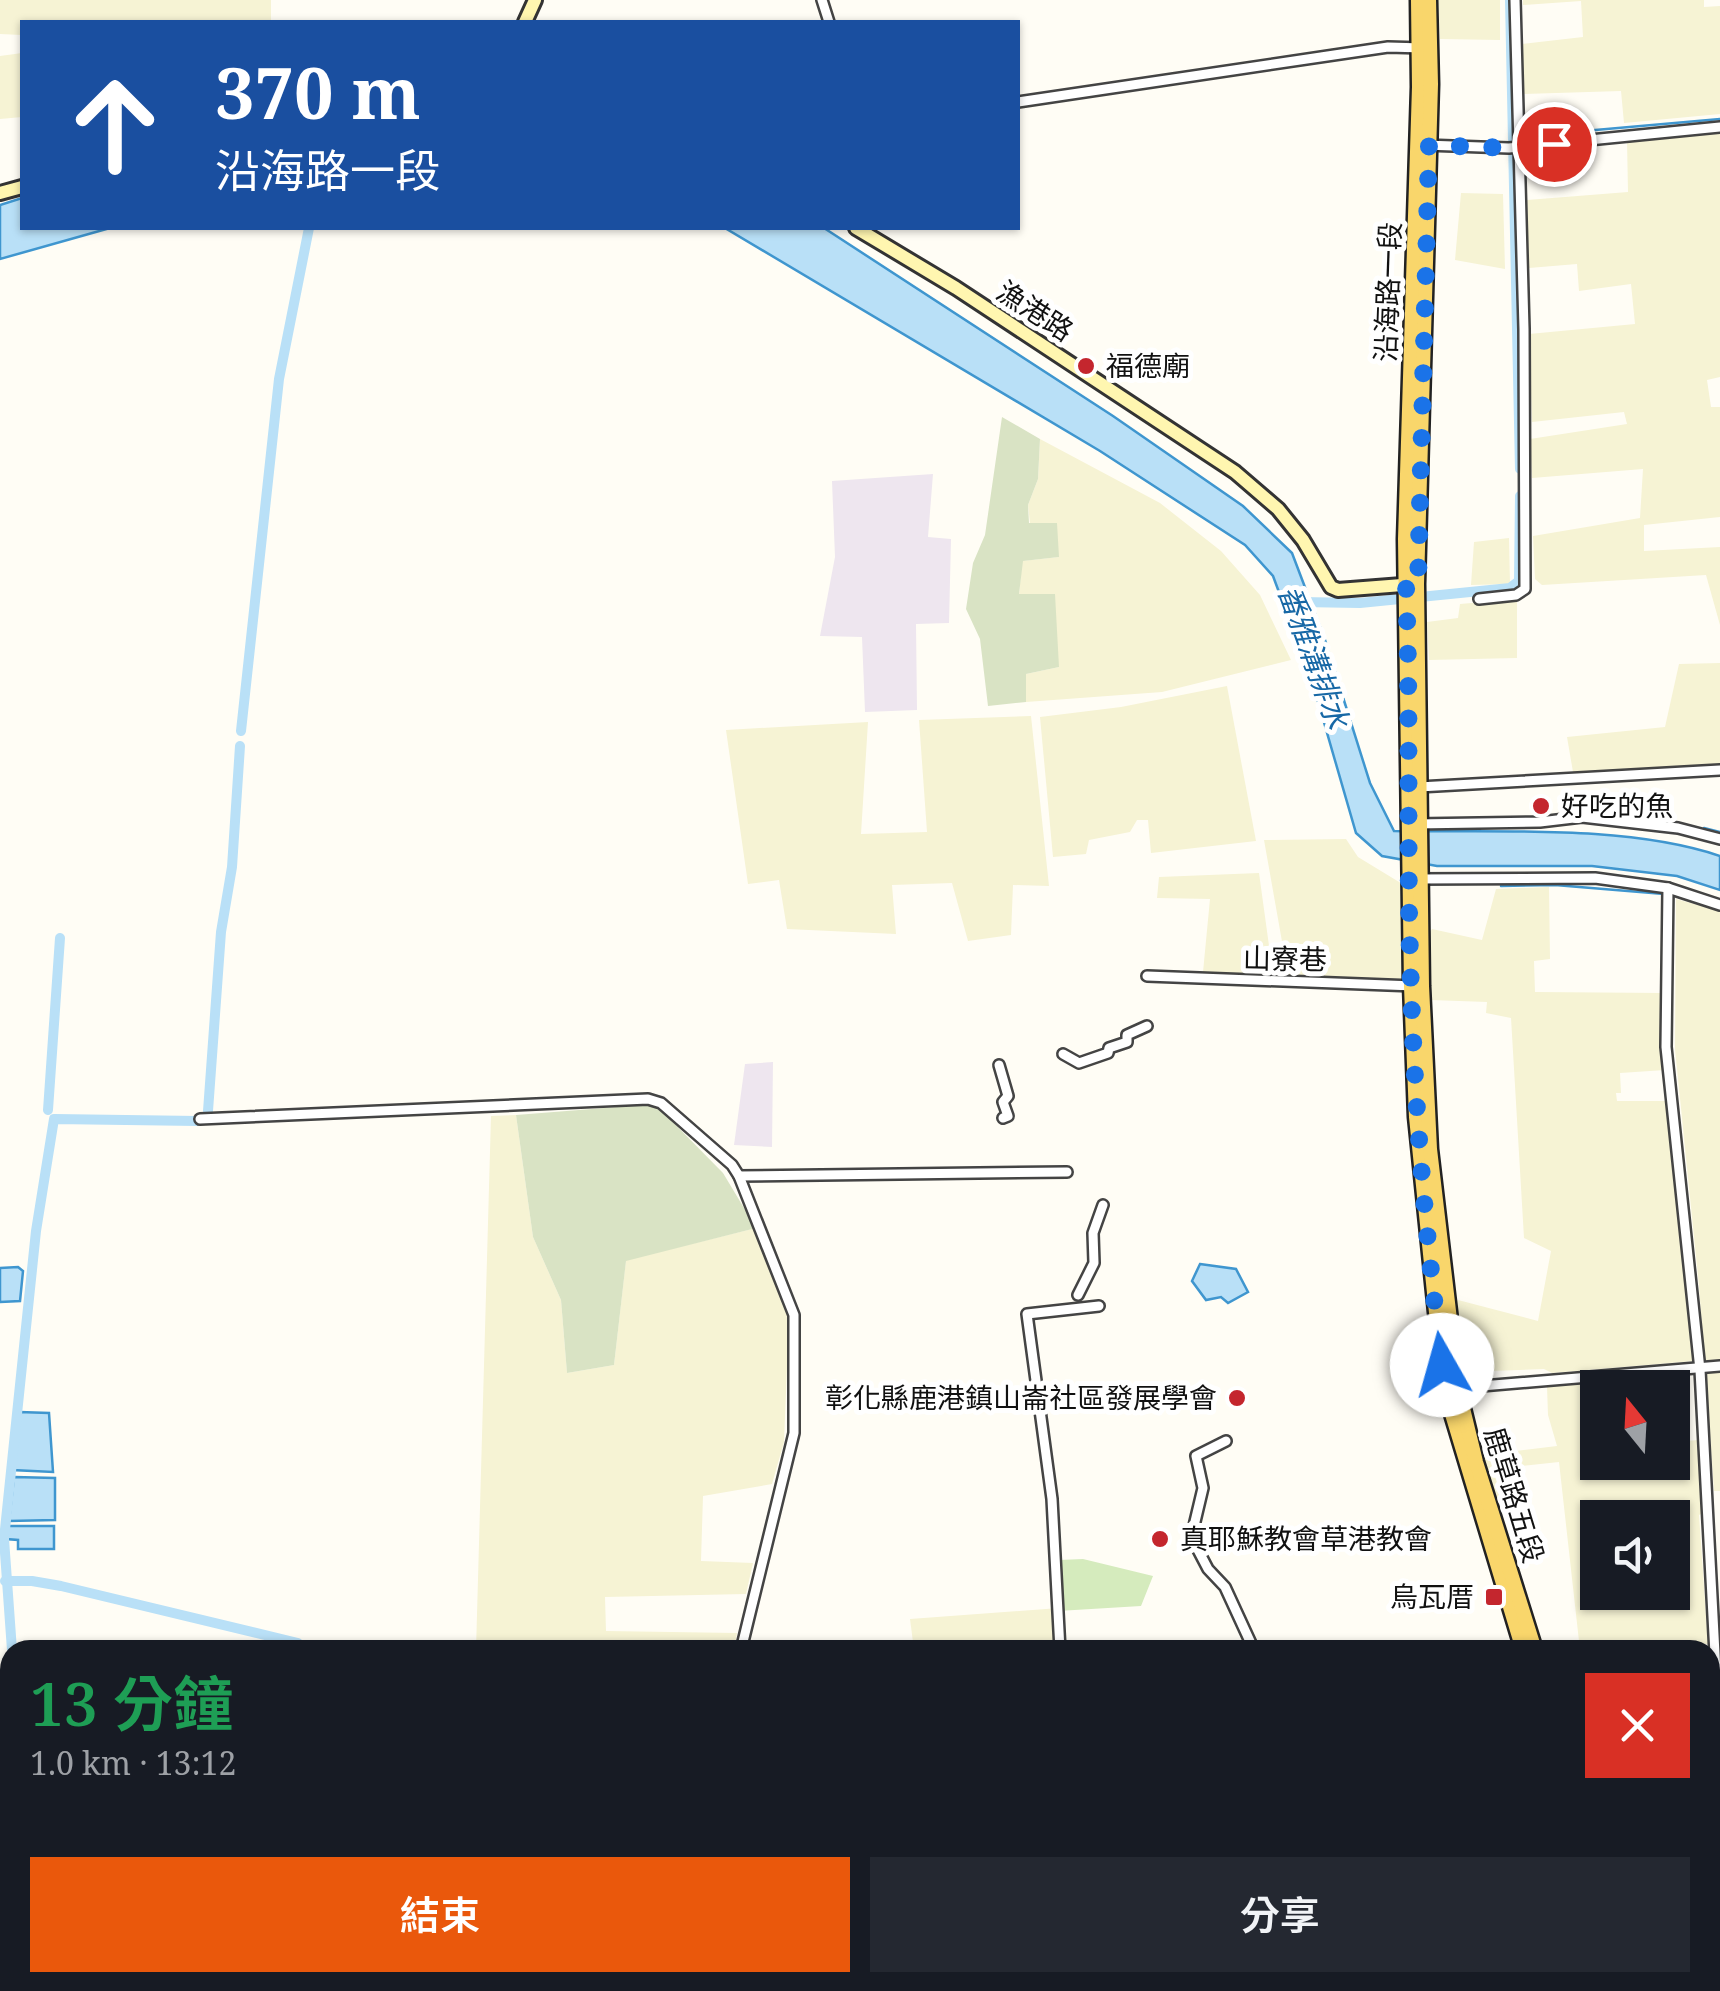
<!DOCTYPE html>
<html lang="zh-TW">
<meta charset="utf-8">
<style>
:root{--surface:#171b24;--page:#242831;--text:#f1f3f6;--muted:#9ea1a6;--accent:#ea580c}
body{margin:0;font-family:"Noto Serif","Noto Sans TC",serif;background:var(--page);color:var(--text);height:100vh;display:flex;flex-direction:column;font-size:38px;white-space:nowrap}
*{box-sizing:border-box;margin:0}
p{font-size:32px;color:var(--muted)}
.icon{flex:none;width:55px;height:55px;fill:none;stroke:currentColor;stroke-width:2;stroke-linecap:round;stroke-linejoin:round}
.map{position:relative;flex:1;overflow:hidden}
.drawer{position:absolute;left:0px;top:1640px;width:1720px;height:352px;display:flex;flex-direction:column;background:var(--surface);border-radius:30px 30px 0 0;box-shadow:0 2px 8px #0004}
.drawer>*{flex:none}
.guide{position:absolute;left:20px;top:20px;width:1000px;height:210px;border-radius:0px;box-shadow:0 2px 8px #0004;background:#1a4fa0;color:#fff;overflow:hidden}
.needle{width:65px;rotate:342deg}
.controls{position:absolute;left:1580px;top:1370px;display:grid;gap:20px}
.controls a{display:grid;place-items:center;width:110px;height:110px;border-radius:0px;background:var(--surface);box-shadow:0 2px 8px #0004;font-size:50px}
.pin{position:absolute;display:grid;place-items:center;width:85px;height:85px;color:#fff;margin:-42px;border:5px solid #fff;border-radius:50%;box-shadow:0 2px 10px #0007}
.me{position:absolute;width:110px;margin:-55px;rotate:353deg;stroke-linejoin:round;filter:drop-shadow(0 0 8px #0008)}
.turn{display:flex;align-items:center;gap:35px;height:210px;padding:0 30px;font-size:45px}
.turn .icon{width:130px;height:130px;stroke-width:2.5}
.turn b{display:block;font-size:70px;line-height:85px}
.round{display:grid;place-items:center;flex:none;width:105px;height:105px;border-radius:0px;background:var(--page)}
.headline{display:flex;align-items:center;justify-content:space-between;height:170px;padding:0 30px}
h1{font-size:60px;font-weight:600;line-height:75px;color:#1e9e55}
.primary-button{display:flex;gap:20px;margin-top:auto;padding:20px 30px}
.primary-button a{flex:1;height:115px;border-radius:0px;background:var(--accent);color:#fff;font-size:40px;font-weight:600;line-height:115px;text-align:center}
.primary-button a+a{background:var(--page);color:var(--text)}
.map>svg:first-child{display:block}
.industrial{fill:#eee6ef}
.farmland{fill:#f6f3d4;fill-rule:evenodd}
.green{fill:#d5ebbd}
.cemetery{fill:#d9e3c4}
.water{fill:#b9e0f7;stroke:#3f96cf;stroke-width:2.5}
.lines{fill:none;stroke-linecap:round;stroke-linejoin:round}
.stream{stroke:#3f96cf;stroke-width:2.5}
.canal{stroke:#b9e0f7;stroke-width:10}
.street-casing{stroke:#444;stroke-width:14}
.secondary-casing{stroke:#333;stroke-width:18}
.primary-casing{stroke:#222;stroke-width:19}
.street{stroke:#fff;stroke-width:9}
.secondary{stroke:#fff6b0;stroke-width:12}
.primary{stroke:#f9d66b;stroke-width:14}
.route{stroke:#1a73e8;stroke-width:18;stroke-dasharray:0 32.4}
.poi-dot{fill:#c4262e;stroke:#fff;stroke-width:4}
.labels{text-anchor:middle;stroke-width:10;stroke-linejoin:round;paint-order:stroke}
.street-label{font-size:28px;fill:#111;stroke:#fff}
.poi-label{font-size:28px;fill:#111;stroke:#fff;text-anchor:start}
.water-label{font-size:30px;font-style:italic;fill:#1768a6;stroke:#fff}
</style>
<div class="map">
<svg width="1720" height="1991" viewBox="0 0 1720 1991">
<rect width="100%" height="100%" fill="#fffdf5"/>
<g class="industrial">
<polygon points="933,474 928,537 951,539 949,623 916,624 917,710 865,712 862,637 820,636 835,557 832,481"/>
<polygon points="773,1062 772,1147 734,1145 745,1064"/>
</g>
<g class="farmland">
<polygon points="0,0 271,0 271,22 22,22 22,35 0,34"/>
<polygon points="1438,0 1500,0 1500,40 1440,39"/>
<polygon points="1523,0 1704,0 1704,7 1720,6 1720,114 1624,123 1621,91 1524,94 1522,44 1583,37 1581,1 1523,5"/>
<polygon points="22,53 22,117 0,119 0,56"/>
<polygon points="1720,132 1720,377 1707,380 1711,407 1720,407 1720,517 1644,525 1644,551 1720,547 1720,625 1706,575 1542,585 1535,579 1533,536 1640,518 1643,469 1532,478 1530,439 1627,424 1624,412 1532,422 1529,334 1635,324 1631,284 1579,291 1577,264 1529,268 1527,200 1628,192 1627,141"/>
<polygon points="1461,193 1503,194 1505,269 1455,260"/>
<polygon points="1040,439 1160,503 1221,551 1260,595 1291,660 1162,692 1026,702 1026,674 1059,667 1019,595 1022,561 1059,557 1030,523 1028,505 1038,479"/>
<polygon points="1509,538 1510,584 1471,585 1474,542"/>
<polygon points="1517,599 1517,658 1429,660 1427,622 1458,618 1460,604"/>
<polygon points="1720,663 1720,765 1573,772 1567,737 1665,727 1679,664"/>
<polygon points="1227,686 1256,841 1151,853 1148,820 1137,820 1130,832 1089,840 1086,854 1053,857 1040,717 1121,707"/>
<polygon points="1031,716 1049,886 1013,885 1011,935 968,941 952,883 892,885 896,934 787,929 779,880 748,884 726,730 868,722 861,834 927,832 919,720"/>
<polygon points="1346,839 1358,857 1404,885 1407,976 1401,982 1289,981 1264,840"/>
<polygon points="1259,873 1274,982 1203,972 1210,899 1157,898 1159,877"/>
<polygon points="1549,887 1550,959 1534,961 1535,992 1664,993 1665,1070 1620,1073 1621,1093 1616,1093 1617,1101 1667,1101 1694,1361 1552,1373 1544,1369 1463,1372 1452,1303 1458,1300 1538,1321 1551,1251 1524,1238 1511,1018 1486,1013 1487,1002 1431,1000 1428,935 1432,929 1482,940 1496,889"/>
<polygon points="1676,899 1720,911 1720,1491 1714,1491 1699,1286 1675,1049"/>
<polygon points="516,1115 533,1237 561,1300 567,1373 614,1365 626,1260 756,1228 789,1317 784,1442 772,1484 703,1496 701,1561 753,1563 746,1594 605,1597 606,1631 737,1633 734,1650 476,1650 491,1116"/>
<path d="M1616,1379L1617,1387L1598,1388V1462H1672L1673,1442L1699,1440L1703,1513L1699,1515L1708,1644L1665,1643L1664,1650H1580L1559,1462L1521,1466L1524,1494L1495,1504L1481,1455L1557,1446L1548,1415L1547,1387ZM1598,1518H1672V1592H1598Z"/>
<polygon points="1059,1608 1060,1650 914,1650 910,1619"/>
<polygon points="1720,1830 1720,1971 1715,1971 1710,1968 1710,1831"/>
</g>
<polygon class="green" points="1083,1559 1153,1576 1141,1606 1058,1611 1059,1560"/>
<g class="cemetery">
<polygon points="1002,417 1040,439 1038,479 1028,505 1029,523 1057,523 1059,557 1023,561 1019,594 1055,594 1059,667 1026,674 1026,702 988,706 980,639 966,609 973,563 985,535"/>
<polygon points="655,1104 723,1173 756,1228 626,1261 614,1365 567,1373 561,1300 533,1237 516,1115"/>
</g>
<g class="water">
<polygon points="22,198 22,228 110,228 0,259 0,205"/>
<path d="M725,228H824L1113,416L1243,506L1292,553L1325,640L1370,783L1394,831C1495,833 1625,824 1720,856V890L1677,876L1592,866H1437L1382,856L1356,833L1312,681L1273,576L1245,545L1100,451Z"/>
<polygon points="1200,1264 1236,1269 1248,1292 1228,1303 1221,1297 1206,1300 1192,1281"/>
<polygon points="18,1267 23,1271 20,1301 0,1302 0,1268"/>
<polygon points="19,1412 49,1413 53,1472 12,1470"/>
<polygon points="14,1477 55,1478 55,1520 9,1521"/>
<polygon points="6,1526 54,1526 54,1549 18,1549 18,1540 6,1539"/>
<polygon points="156,1983 156,1982 206,1983 205,1991 155,1991"/>
</g>
<g class="lines">
<g class="stream">
<polyline points="1584,131 1720,119"/>
<polyline points="1704,828 1720,832"/>
<polyline points="1501,886 1555,885 1676,895"/>
</g>
<g class="canal">
<polyline points="1510,0 1520,469"/>
<polyline points="1300,602 1360,603 1510,588 1519,581 1520,496"/>
<polyline points="241,731 279,379 309,228"/>
<polyline points="48,1110 60,938"/>
<polyline points="208,1111 221,932 232,867 240,746"/>
<polyline points="5,1581 32,1581 61,1586 298,1643"/>
<polyline points="12,1650 4,1539 36,1231 54,1119 198,1121"/>
</g>
<defs>
<g id="street">
<polyline points="822,0 829,22"/>
<polyline points="1018,102 1388,47 1423,48"/>
<polyline points="1425,145 1509,148 1720,127"/>
<polyline points="1479,599 1516,595 1525,589 1524,329 1515,0"/>
<polyline points="1419,787 1720,770"/>
<polyline points="1415,824 1540,822 1582,817 1678,828 1720,839"/>
<polyline points="1417,879 1595,878 1668,888 1720,905"/>
<polyline points="1668,888 1666,1047 1700,1370 1720,1749"/>
<polyline points="1147,976 1414,986"/>
<polyline points="1063,1054 1079,1063 1108,1053 1109,1048 1127,1042 1127,1035 1147,1026"/>
<polyline points="999,1065 1008,1096 1003,1102 1008,1116 1003,1118"/>
<polyline points="200,1119 648,1099 661,1103 732,1165 739,1176 794,1315 794,1433 741,1650"/>
<polyline points="739,1176 1067,1172"/>
<polyline points="1078,1295 1094,1263 1093,1233 1103,1205"/>
<polyline points="1458,1388 1720,1366"/>
<polyline points="1226,1441 1196,1456 1203,1488 1193,1530 1197,1548 1208,1569 1225,1587 1254,1650"/>
<polyline points="1060,1650 1052,1499 1027,1314 1099,1306"/>
<polyline points="33,1982 34,1991"/>
<polyline points="1007,1982 1008,1991"/>
<polyline points="1652,1982 1665,1991"/>
<polyline points="364,1991 366,1982"/>
<polyline points="721,1991 721,1982"/>
</g>
<g id="secondary">
<polyline points="525,22 535,0"/>
<polyline points="0,193 22,187"/>
<polyline points="856,228 956,288 1235,472 1278,509 1303,540 1331,587 1338,590 1415,584"/>
<polyline points="0,1907 10,1907"/>
<polyline points="460,1982 479,1991"/>
</g>
<g id="primary">
<polyline points="1418,0 1419,87 1405,539 1411,986 1416,1117 1437,1322 1452,1414 1523,1650"/>
<polyline points="1429,0 1431,84 1417,584 1422,986 1430,1149 1458,1388 1476,1462 1535,1650"/>
<polyline points="1710,1978 1720,1991"/>
<polyline points="1698,1982 1705,1991"/>
</g>
</defs>
<use href="#street" class="street-casing"/>
<use href="#secondary" class="secondary-casing"/>
<use href="#primary" class="primary-casing"/>
<use href="#street" class="street"/>
<use href="#secondary" class="secondary"/>
<use href="#primary" class="primary"/>
</g>
<g class="lines">
<path class="route" d="M1442,1365C1426,1239 1415,1114 1411,987C1406,853 1411,719 1406,585L1418,584L1429,145L1509,148L1554,144"/>
</g>
<g class="poi-dot">
<circle cx="1086" cy="366" r="10"/>
<circle cx="1541" cy="806" r="10"/>
<circle cx="1237" cy="1398" r="10"/>
<circle cx="1160" cy="1539" r="10"/>
<rect x="1484" y="1587" width="20" height="20" rx="5"/>
</g>
<g class="labels">
<g class="street-label">
<text transform="translate(1388 292) rotate(-88)" y="10">沿海路一段</text>
<text transform="translate(1035 311) rotate(33)" y="10">漁港路</text>
<text transform="translate(1285 959) rotate(1)" y="10">山寮巷</text>
<text transform="translate(1514 1495) rotate(73)" y="10">鹿草路五段</text>
</g>
<g class="poi-label">
<text x="1106" y="376">福德廟</text>
<text x="1561" y="816">好吃的魚</text>
<text x="1217" y="1408" text-anchor="end">彰化縣鹿港鎮山崙社區發展學會</text>
<text x="1180" y="1549">真耶穌教會草港教會</text>
<text x="1474" y="1607" text-anchor="end">烏瓦厝</text>
</g>
<g class="water-label">
<text transform="translate(1313 657) rotate(70)" y="10">番雅溝排水</text>
</g>
</g>
</svg>
<div class="controls">
<a><svg class="needle" viewBox="-14 -14 28 28"><path d="M0-13l5 13h-10z" fill="#e53935"/><path d="M0 13l5-13h-10z" fill="#9ea1a6"/></svg></a>
<a><svg class="icon" aria-label="sound" viewBox="0 0 24 24"><path d="M4 9h4l5-4v14l-5-4H4zM17 9q2 3 0 6"/></svg></a>
</div>
<div class="pin" style="left:1554px;top:144px;background:#d93025"><svg class="icon" aria-label="arrive" viewBox="0 0 24 24"><path d="M6 21V4h12l-3 4 3 4H6"/></svg></div>
<svg class="me" style="left:1442px;top:1365px" viewBox="-20 -20 40 40"><circle r="19" fill="#fff"/><path d="M0-13L10 11 0 6-10 11z" fill="#1a73e8"/></svg>
<div class="guide">
<div class="turn"><svg class="icon" aria-label="ahead" viewBox="0 0 24 24"><path d="M12 20V5M6 11l6-6 6 6"/></svg><div><b>370 m</b>沿海路一段</div></div>
</div>
<section class="drawer">
<div class="headline"><div><h1>13 分鐘</h1><p>1.0 km · 13:12</p></div><a class="round" style="background:#d93025;color:#fff"><svg class="icon" aria-label="close" viewBox="0 0 24 24"><path d="M6 6l12 12M18 6L6 18"/></svg></a></div>
<div class="primary-button"><a>結束</a><a>分享</a></div>
</section>
</div>
